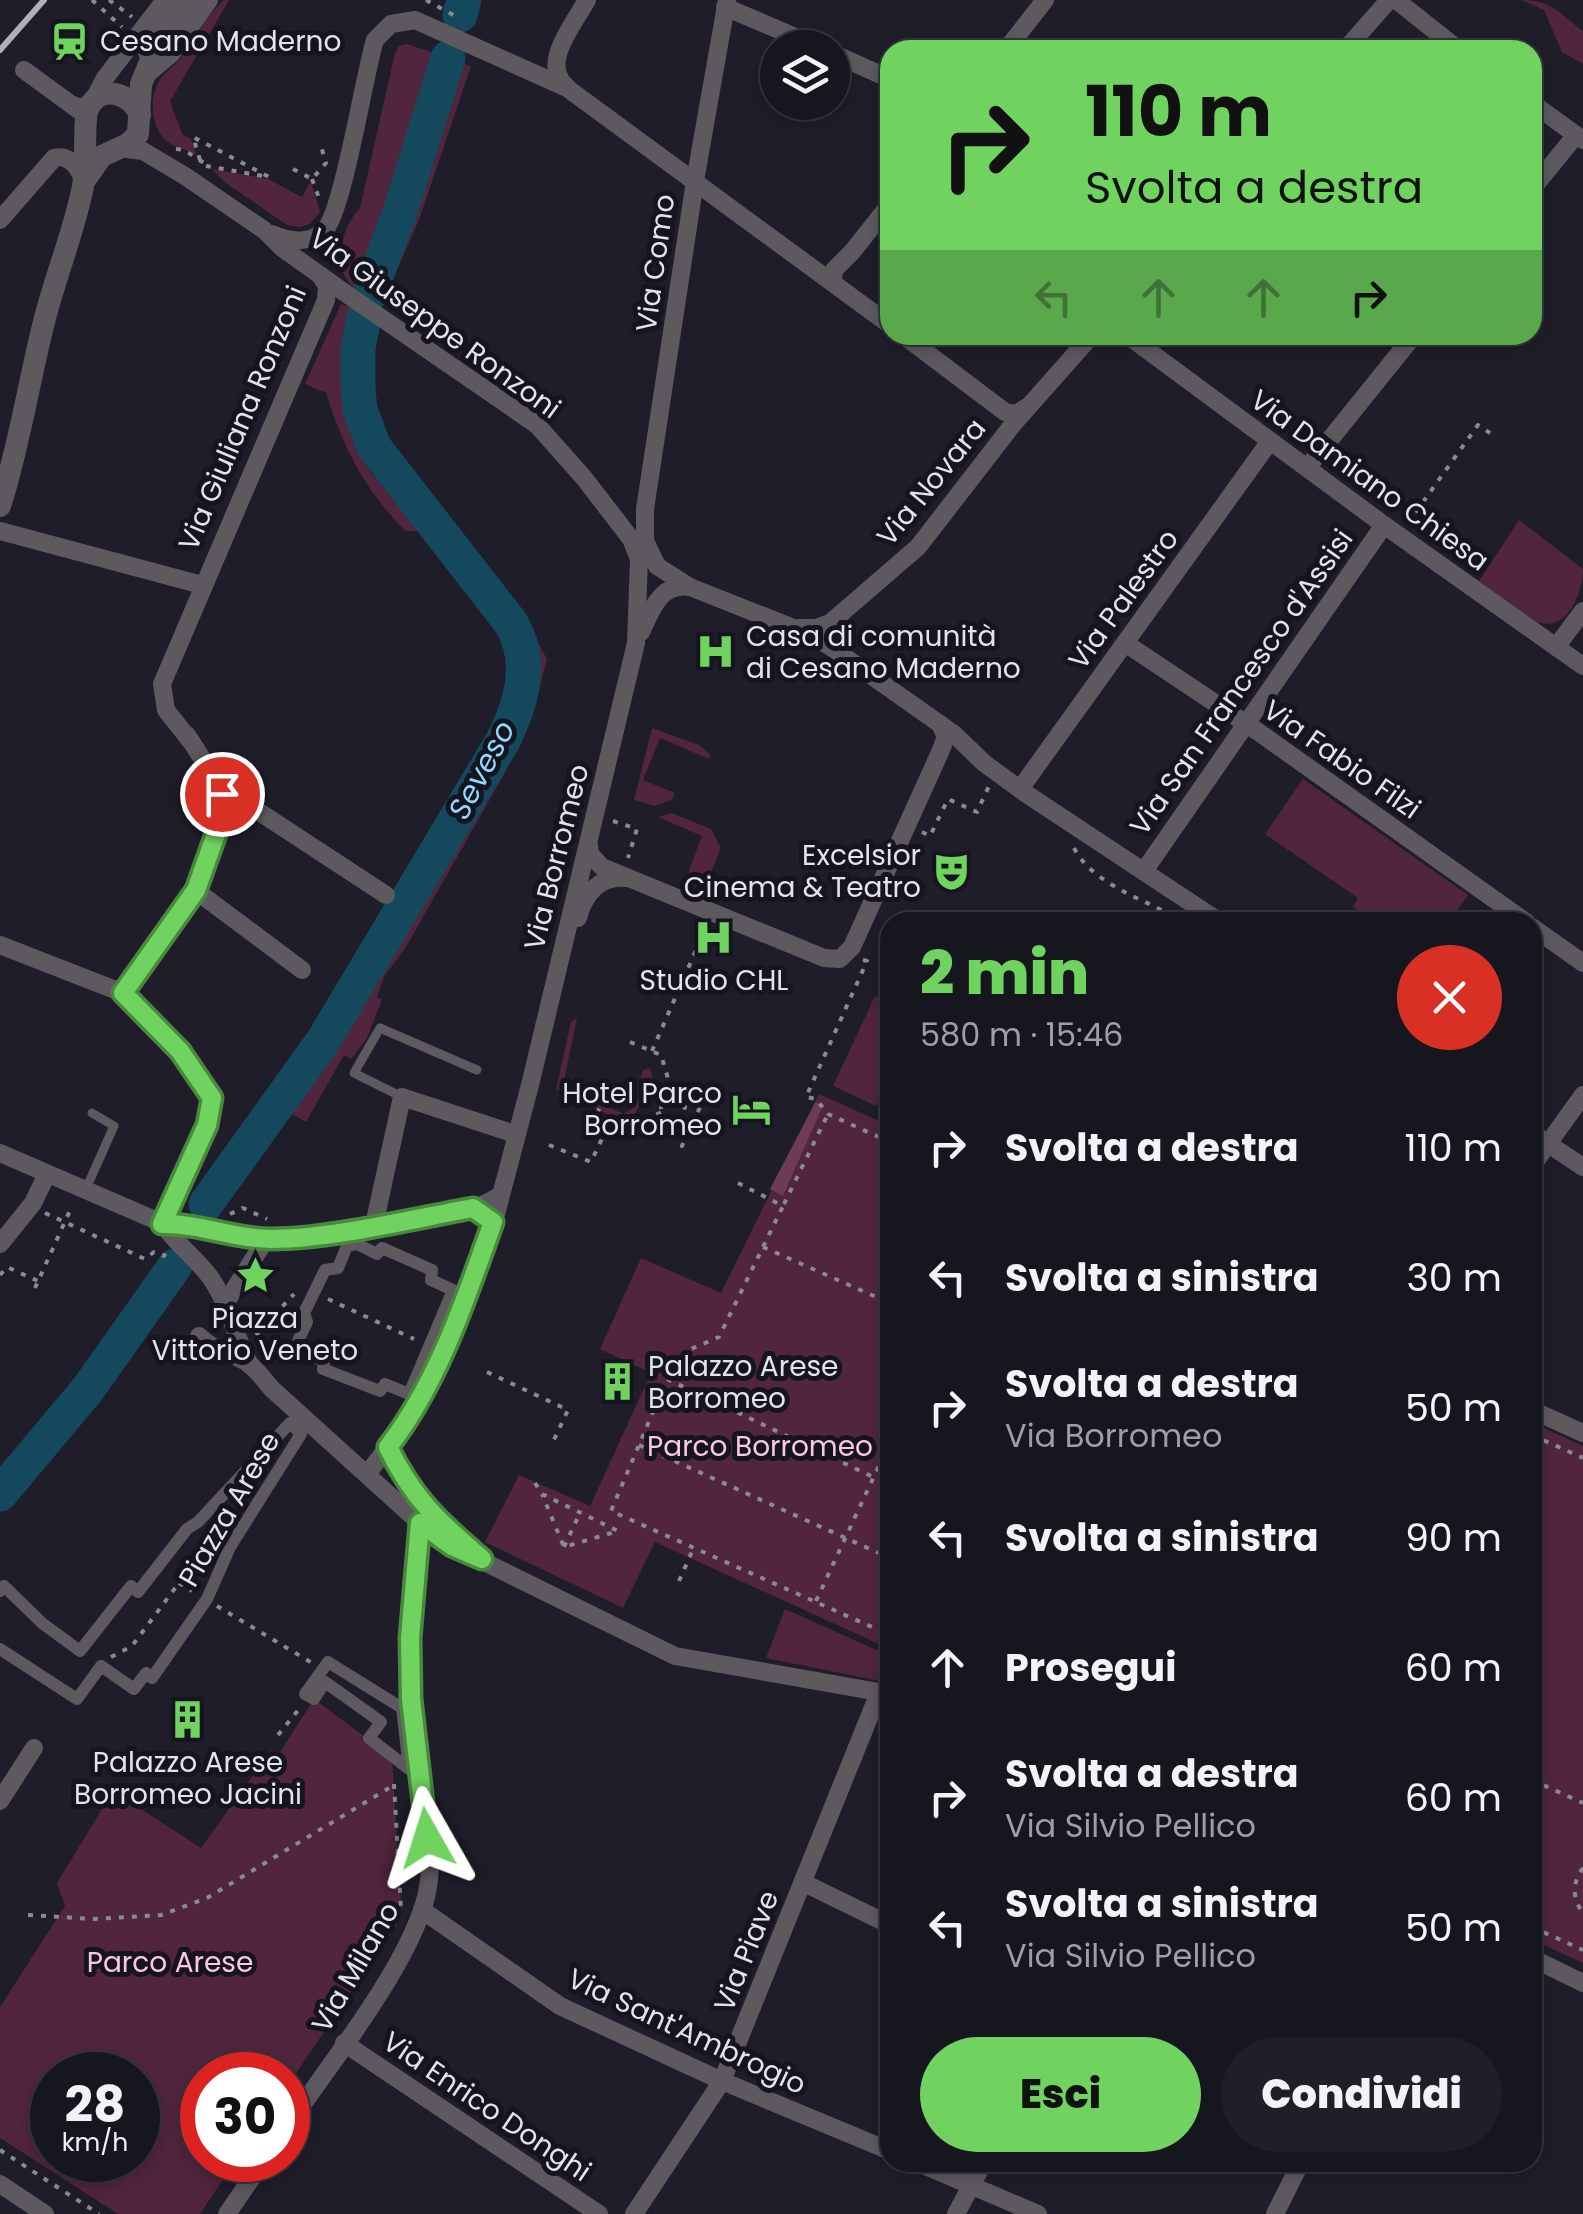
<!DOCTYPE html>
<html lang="it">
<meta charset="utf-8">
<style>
:root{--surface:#16161f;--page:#1f1f28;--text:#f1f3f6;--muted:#9e9fa4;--line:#35353d;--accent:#70d35f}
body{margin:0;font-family:Poppins,sans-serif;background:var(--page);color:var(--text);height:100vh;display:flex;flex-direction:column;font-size:38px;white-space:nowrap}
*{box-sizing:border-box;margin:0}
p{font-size:32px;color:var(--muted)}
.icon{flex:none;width:55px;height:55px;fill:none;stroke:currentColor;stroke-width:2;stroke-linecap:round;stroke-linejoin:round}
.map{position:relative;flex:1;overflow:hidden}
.sheet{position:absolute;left:880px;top:912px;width:662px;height:1260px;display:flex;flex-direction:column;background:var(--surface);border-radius:30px;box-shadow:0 5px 15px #0003,0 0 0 2px var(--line)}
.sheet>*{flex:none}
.top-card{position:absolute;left:880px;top:40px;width:662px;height:305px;border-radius:30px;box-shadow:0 5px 15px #0003,0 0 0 2px var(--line);background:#70d35f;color:#111;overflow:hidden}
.tools{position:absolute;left:760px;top:30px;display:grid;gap:20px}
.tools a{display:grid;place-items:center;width:90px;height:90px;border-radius:50%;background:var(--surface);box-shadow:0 5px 15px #0003,0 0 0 2px var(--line);font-size:50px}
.speed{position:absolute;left:30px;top:2052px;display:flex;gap:20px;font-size:50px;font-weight:700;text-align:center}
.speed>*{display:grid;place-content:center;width:130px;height:130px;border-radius:50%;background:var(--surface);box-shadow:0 5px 15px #0003,0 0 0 2px var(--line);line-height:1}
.speed small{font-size:25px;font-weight:400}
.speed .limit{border:15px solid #d22;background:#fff;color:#111}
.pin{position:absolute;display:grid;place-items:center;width:85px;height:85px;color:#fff;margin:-42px;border:5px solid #fff;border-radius:50%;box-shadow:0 2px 10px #0007}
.me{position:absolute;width:110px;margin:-55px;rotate:354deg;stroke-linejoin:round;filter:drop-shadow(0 0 8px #0008)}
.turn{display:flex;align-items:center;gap:35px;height:210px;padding:0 40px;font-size:45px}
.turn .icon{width:130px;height:130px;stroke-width:2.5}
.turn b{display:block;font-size:70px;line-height:85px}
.lanes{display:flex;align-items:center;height:95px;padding:0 40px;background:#0003;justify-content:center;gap:50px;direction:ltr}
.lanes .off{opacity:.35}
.round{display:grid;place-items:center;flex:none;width:105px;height:105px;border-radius:52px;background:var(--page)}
.summary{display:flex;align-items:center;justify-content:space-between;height:170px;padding:0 40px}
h1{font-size:60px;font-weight:800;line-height:75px;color:var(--accent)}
.primary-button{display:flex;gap:20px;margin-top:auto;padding:20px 40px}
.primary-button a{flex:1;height:115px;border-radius:60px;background:var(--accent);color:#111;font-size:40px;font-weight:800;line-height:115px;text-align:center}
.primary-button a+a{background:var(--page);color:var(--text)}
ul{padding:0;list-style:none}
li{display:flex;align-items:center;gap:30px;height:130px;padding:0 40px}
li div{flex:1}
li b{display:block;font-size:38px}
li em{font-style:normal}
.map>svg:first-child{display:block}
.green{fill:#50253d;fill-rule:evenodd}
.forest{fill:#6e3b57}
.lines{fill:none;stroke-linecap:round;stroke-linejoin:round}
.river{stroke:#14485c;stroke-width:35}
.path{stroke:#8a8a93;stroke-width:4;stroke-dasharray:5 8;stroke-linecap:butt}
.service{stroke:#5d595f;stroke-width:9}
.pedestrian{stroke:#5d595f;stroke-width:12}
.minor{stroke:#5d595f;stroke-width:18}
.tertiary{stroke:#5d595f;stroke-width:22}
.rail{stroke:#b0afb8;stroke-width:6}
.route-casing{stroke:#49893e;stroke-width:25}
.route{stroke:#70d35f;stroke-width:18}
.labels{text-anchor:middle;stroke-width:10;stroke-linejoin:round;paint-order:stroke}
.poi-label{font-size:28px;fill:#e3e3eb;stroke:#15141f;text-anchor:start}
.street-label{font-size:28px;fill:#e3e3eb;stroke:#15141f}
.park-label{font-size:28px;fill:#f9c7e0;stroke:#15141f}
.water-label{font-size:30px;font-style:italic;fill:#8fd8fb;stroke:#15141f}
</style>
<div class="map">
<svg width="1583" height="2214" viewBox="0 0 1583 2214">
<rect width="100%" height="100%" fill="#1e1d29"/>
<g class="green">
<path d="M224,0H229L170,101L182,134L191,139L196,155C187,149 176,149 168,142C150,128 148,97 161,78C167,70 176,65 182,56C195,38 207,14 224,0Z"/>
<path d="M1521,0C1552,0 1560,14 1583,31V64L1562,52L1544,10Z"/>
<path d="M407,44L434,53L391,203L357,290C330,271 340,229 360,208L395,53L399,46Z"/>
<polygon points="459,62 471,66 419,220 381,306 379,305 429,147 451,97"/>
<polygon points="212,169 268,179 302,197 309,184 312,185 320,212 310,224 301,227 287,225 226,183"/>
<path d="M341,304L352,308C342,354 336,410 359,453C374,482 403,507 423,531H405C363,487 344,449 326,393L305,384Z"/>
<path d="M1519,520L1583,569C1583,593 1566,635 1535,621L1479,581Z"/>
<polygon points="503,586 529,625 547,659 534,710 520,746 406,947 385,975 377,997 382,1000 367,1038 351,1059 344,1055 306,1122 290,1113 370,988 523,729 539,667 528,631"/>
<polygon points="652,728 699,745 711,755 709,759 660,738 643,780 675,793 672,800 654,806 634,800"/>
<polygon points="1303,779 1468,895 1449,922 1426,922 1418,918 1414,922 1375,922 1353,907 1358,898 1265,834"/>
<polygon points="672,813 711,829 721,848 704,889 685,881 702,836 658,817"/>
<polygon points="875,996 890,1003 890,1075 876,1106 833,1086"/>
<polygon points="577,1018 563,1085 624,1114 632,1109 644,1087 640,1080 643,1070 650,1068 653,1079 629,1125 556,1089 571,1022"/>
<polygon points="819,1094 890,1126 890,1649 655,1542 623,1608 485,1542 519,1475 590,1506 651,1373 600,1349 641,1258 721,1293"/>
<polygon points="1533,1423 1583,1446 1583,1963 1533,1940"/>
<polygon points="785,1609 890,1656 890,1683 766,1658"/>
<path d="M314,1699L392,1757L402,1917L288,2085V2075H202V2160H236L200,2214H118L0,2138V2007L65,1906L57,1883L113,1791L201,1848L271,1750L280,1752ZM52,2075H138V2160H52Z"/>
</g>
<polygon class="forest" points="816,1101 822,1108 783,1196 770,1189"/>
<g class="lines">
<g class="river">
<polyline points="460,15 464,0"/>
<polyline points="368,297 400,212 448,58"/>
<path d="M206,1204L323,1041L502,742C522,704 534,661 511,623L374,447L360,410L358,389V348L364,317"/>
<polyline points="0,1494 88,1389 175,1266"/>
</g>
<g class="path">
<polyline points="92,0 122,27"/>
<polyline points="109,0 132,17"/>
<polyline points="426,0 457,17"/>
<polyline points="176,149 184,150 207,165"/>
<polyline points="200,160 193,137 269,177 206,166"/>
<polyline points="293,169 312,179 326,163 321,146"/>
<polyline points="312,179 319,198"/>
<polyline points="336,265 340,240"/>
<polyline points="1408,523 1478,425 1493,435"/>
<polyline points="613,821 637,829 628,858"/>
<polyline points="922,832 930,836 948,799 977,812 989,786"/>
<path d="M1074,848C1093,884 1141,898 1175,917"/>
<polyline points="863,960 867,961 806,1097 816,1099 828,1114 890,1142"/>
<polyline points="630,1042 661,1055 673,1095 681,1099 685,1107 682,1116 673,1120 664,1116 661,1108 664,1099 673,1095"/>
<polyline points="652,1051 703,934 693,924"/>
<polyline points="647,1096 661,1103"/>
<polyline points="597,1113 606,1096"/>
<polyline points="676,1119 682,1146 708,1090 684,1102"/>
<polyline points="633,1126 662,1112"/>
<polyline points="549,1145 591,1162 611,1120"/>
<polyline points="738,1183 783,1206 719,1337 691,1349 667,1379 611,1511 890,1635"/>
<polyline points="784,1204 828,1114"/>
<polyline points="45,1213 145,1259 154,1252 164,1256 165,1253"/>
<polyline points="230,1214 243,1208 267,1219"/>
<polyline points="763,1247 890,1303"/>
<polyline points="0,1275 7,1267 38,1281"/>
<polyline points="35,1288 72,1206"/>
<polyline points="328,1299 414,1339"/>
<polyline points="256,1335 294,1294"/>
<polyline points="487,1372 568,1410 551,1446"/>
<polyline points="667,1379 890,1485"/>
<polyline points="1532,1435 1583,1458"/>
<polyline points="639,1445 890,1558"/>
<polyline points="535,1483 542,1494 618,1531 564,1547 542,1494"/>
<polyline points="564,1547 579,1515"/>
<polyline points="679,1581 694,1547"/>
<polyline points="179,1583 192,1591"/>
<polyline points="816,1601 890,1442"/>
<polyline points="217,1606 312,1663"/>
<polyline points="111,1657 132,1646 222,1525"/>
<polyline points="278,1735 300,1708"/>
<polyline points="1532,1780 1583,1803"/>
<polyline points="394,1784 401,1910"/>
<path d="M1583,1868C1572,1883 1572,1898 1583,1913"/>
<polyline points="28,1915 94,1919 161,1915 207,1898 394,1785"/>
<polyline points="1532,1927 1583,1950"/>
<polyline points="0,2150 99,2214"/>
</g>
<g class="service">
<polyline points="402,1097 354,1073 380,1028 477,1070"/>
<polyline points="85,1191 114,1126 92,1113"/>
</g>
<g class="pedestrian">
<polygon points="357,1244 377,1254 382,1248 432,1270 431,1280 453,1290 409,1394 385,1384 380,1391 323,1369 324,1361 311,1356 298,1341 307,1322 304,1313 325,1270 338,1268 347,1246"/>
<polyline points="0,1591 4,1586 42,1623 80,1651 131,1586 138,1592 187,1529 198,1522 290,1423 301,1434 230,1547 207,1599 152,1678 146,1673 134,1689 101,1666 77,1699 0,1649"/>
<polygon points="328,1662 402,1708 409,1769 369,1738 381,1722 325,1682 314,1699 305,1694"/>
</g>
<g class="minor">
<polyline points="727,0 695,181 645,509 645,541 657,566 690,587 801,631 828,645 954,734 984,763 1025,793 1220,922"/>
<polyline points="1396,0 1459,50"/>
<polyline points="725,7 821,48"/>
<polyline points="1006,50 1045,0"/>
<polyline points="1345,50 1389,0"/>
<polyline points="832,53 890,79"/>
<polyline points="24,70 80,111"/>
<polyline points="146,75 171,54 209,0"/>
<path d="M567,87C539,65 574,24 587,0"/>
<polyline points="1532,103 1583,140"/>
<polyline points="73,105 83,108 93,101 105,78 165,0"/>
<polyline points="119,148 143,151 185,176 264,230 282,248 348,295 537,425 584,478 631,539 639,559 636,643 530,1085 495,1218 472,1280 422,1394 402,1429 367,1474"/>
<polyline points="1532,189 1576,135"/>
<path d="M0,220L54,158C69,154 79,167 83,181"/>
<path d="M272,234C289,241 308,245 324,231C343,213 364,75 375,40L391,24L415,20L567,88L890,325"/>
<polyline points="833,282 834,270 852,252 890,204"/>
<polyline points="903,335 1005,412 1016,414 1027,407"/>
<polyline points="1127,335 1384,525 1583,666"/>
<polyline points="1307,468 1414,335"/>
<polyline points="0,531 202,585"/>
<polyline points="798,628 816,628 830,623 918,547 1014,423 1092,335"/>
<path d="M641,632C652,609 660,583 690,587"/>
<polyline points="1125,643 1257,731 1526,922"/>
<polyline points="1556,647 1583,611"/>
<polyline points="192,743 166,710 162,684 326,300 327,286 320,275"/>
<polyline points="1020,789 1270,441"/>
<polyline points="222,793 241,800 386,895"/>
<polyline points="589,846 590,854 602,867 824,958 840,959 852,947 941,750 946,737 940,724"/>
<polyline points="1144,871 1384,525"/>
<polyline points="195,890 302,970"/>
<path d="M578,918C584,894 600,875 626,878"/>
<polyline points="1532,927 1583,963"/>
<polyline points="0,945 123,993 180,1051 206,1087 212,1104 207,1125 162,1223"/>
<polyline points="123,993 192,897 221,820 221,788 187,735"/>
<polyline points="1532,1133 1583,1167"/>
<polyline points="0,1153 162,1223 178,1223 266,1239 283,1238 476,1208 498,1197"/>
<polyline points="1532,1166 1583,1095"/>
<path d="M162,1223C176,1244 196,1258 210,1277C229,1304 235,1336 250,1365"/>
<polyline points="374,1225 402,1097 515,1134"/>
<polyline points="0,1244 33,1203 47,1174"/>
<polyline points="225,1304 266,1239"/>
<path d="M199,1336C213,1351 232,1352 249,1364C257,1370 265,1381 272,1389L420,1523L452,1546L675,1656L890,1694"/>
<polyline points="1532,1410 1583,1433"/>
<path d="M388,1447C406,1485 427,1512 459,1539"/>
<polyline points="0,1801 34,1748"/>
<polyline points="804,1883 890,1925"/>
<polyline points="422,1910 560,2006 722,2081 890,2151"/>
<polyline points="1532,1958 1583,1983"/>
<polyline points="344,2043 599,2214"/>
<path d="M288,2125C330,2064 408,1967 426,1897C440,1840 414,1758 411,1699C408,1640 415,1582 420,1523"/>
<polyline points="916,2162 1038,2214"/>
<polyline points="0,2184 45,2214"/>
<polyline points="227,2214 264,2160"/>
<polyline points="634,2214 722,2081 879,1693"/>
<polyline points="956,2214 984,2162"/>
<polyline points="1275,2214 1301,2162"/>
</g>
<g class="tertiary">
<polyline points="149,52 188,0"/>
<polyline points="85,180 102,156 128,144 138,134 141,84 159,40"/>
<path d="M0,506C19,447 28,386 43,326C54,279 74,233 83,186C87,167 83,120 88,109C100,83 131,93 140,115"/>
</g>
<polyline class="rail" points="0,50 44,0"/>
</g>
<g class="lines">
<defs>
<path id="route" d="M222,794L221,820L196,890L123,993L180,1051L212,1098L207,1125L162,1224C199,1223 234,1239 271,1239C331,1239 412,1219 473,1208L493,1222C466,1298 438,1383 388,1447C413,1499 439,1522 482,1559L452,1546L420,1523L410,1638L411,1699L427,1838"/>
</defs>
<use href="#route" class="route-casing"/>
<use href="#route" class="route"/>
</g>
<defs>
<symbol id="station-bare" viewBox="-9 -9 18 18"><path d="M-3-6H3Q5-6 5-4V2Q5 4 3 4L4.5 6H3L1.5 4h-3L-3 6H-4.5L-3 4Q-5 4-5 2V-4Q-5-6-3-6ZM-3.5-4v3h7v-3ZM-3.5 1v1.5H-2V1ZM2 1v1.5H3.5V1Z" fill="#70d35f" stroke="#15141f" stroke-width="2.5" paint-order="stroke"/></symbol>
<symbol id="hospital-bare" viewBox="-9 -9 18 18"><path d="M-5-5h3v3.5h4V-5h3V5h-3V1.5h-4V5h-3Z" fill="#70d35f" stroke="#15141f" stroke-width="2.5" paint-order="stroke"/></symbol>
<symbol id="theatre-bare" viewBox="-9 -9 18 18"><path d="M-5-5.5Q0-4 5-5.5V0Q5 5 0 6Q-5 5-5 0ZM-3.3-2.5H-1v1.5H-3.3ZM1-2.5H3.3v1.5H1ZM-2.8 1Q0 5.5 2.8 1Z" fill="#70d35f" stroke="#15141f" stroke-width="2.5" paint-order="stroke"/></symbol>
<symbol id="hotel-bare" viewBox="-9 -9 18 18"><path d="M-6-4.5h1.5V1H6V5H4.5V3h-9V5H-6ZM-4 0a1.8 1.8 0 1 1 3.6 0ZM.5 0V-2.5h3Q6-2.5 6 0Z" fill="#70d35f" stroke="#15141f" stroke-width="2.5" paint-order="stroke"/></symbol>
<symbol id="sight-bare" viewBox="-9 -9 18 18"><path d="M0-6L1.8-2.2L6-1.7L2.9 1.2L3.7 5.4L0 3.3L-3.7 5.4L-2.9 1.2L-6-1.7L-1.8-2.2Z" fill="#70d35f" stroke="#15141f" stroke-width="2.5" paint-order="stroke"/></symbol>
<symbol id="building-bare" viewBox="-9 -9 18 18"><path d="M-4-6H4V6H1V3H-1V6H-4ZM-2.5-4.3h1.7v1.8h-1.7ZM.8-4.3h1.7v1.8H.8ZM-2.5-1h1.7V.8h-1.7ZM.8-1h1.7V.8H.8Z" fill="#70d35f" stroke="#15141f" stroke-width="2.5" paint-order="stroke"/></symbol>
</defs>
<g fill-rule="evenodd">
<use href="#station-bare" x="42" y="14" width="55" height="55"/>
<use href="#hospital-bare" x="688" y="624" width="55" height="55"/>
<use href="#theatre-bare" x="924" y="844" width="55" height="55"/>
<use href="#hospital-bare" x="686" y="910" width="55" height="55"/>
<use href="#hotel-bare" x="724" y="1082" width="55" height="55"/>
<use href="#sight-bare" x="228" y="1248" width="55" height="55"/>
<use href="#building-bare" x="590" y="1354" width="55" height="55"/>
<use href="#building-bare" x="160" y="1692" width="55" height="55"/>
</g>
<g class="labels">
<g class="poi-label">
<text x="100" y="51">Cesano Maderno</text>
<text x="746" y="646">Casa di comunità<tspan x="746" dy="32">di Cesano Maderno</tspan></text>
<text x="921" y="865" text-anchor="end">Excelsior<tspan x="921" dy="32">Cinema &amp; Teatro</tspan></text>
<text x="714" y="990" text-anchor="middle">Studio CHL</text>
<text x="722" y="1103" text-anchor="end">Hotel Parco<tspan x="722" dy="32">Borromeo</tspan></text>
<text x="255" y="1328" text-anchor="middle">Piazza<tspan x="255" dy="32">Vittorio Veneto</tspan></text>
<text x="648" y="1376">Palazzo Arese<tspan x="648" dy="32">Borromeo</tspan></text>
<text x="188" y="1772" text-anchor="middle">Palazzo Arese<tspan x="188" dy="32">Borromeo Jacini</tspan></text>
</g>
<g class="street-label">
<text transform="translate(655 263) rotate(-82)" y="10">Via Como</text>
<text transform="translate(435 323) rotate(36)" y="10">Via Giuseppe Ronzoni</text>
<text transform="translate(242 418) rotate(-67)" y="10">Via Giuliana Ronzoni</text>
<text transform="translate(1370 480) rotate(36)" y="10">Via Damiano Chiesa</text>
<text transform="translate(931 482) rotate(-51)" y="10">Via Novara</text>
<text transform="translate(1123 599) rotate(-54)" y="10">Via Palestro</text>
<text transform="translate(1241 682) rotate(-55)" y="10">Via San Francesco d'Assisi</text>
<text transform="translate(1342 759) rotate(35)" y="10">Via Fabio Filzi</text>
<text transform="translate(556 857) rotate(-76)" y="10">Via Borromeo</text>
<text transform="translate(229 1509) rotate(-60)" y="10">Piazza Arese</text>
<text transform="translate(746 1951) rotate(-68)" y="10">Via Piave</text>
<text transform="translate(355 1967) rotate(-60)" y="10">Via Milano</text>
<text transform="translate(687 2031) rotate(25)" y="10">Via Sant'Ambrogio</text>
<text transform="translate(487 2106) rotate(34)" y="10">Via Enrico Donghi</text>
</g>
<g class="park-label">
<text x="760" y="1456">Parco Borromeo</text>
<text x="170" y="1972">Parco Arese</text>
</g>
<g class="water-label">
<text transform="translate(482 770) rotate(-62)" y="10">Seveso</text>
</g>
</g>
</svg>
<div class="tools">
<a><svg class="icon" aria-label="layers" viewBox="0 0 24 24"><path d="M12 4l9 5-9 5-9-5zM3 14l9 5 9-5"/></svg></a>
</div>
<div class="speed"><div>28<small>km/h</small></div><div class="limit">30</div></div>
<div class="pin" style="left:222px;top:794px;background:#d93025"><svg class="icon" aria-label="arrive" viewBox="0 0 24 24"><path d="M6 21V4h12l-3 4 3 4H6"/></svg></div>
<svg class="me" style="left:427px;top:1838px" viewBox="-20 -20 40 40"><path d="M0-17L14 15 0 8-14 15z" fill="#70d35f" stroke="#fff" stroke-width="4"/></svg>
<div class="top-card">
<div class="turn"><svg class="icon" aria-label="right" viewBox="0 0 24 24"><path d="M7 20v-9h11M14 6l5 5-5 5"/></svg><div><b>110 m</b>Svolta a destra</div></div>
<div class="lanes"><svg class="icon off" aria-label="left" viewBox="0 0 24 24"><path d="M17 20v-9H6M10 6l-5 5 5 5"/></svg><svg class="icon off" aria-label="ahead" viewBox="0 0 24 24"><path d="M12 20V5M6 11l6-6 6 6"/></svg><svg class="icon off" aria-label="ahead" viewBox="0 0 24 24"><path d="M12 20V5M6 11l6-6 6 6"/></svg><svg class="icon" aria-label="right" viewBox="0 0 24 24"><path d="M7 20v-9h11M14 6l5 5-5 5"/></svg></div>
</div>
<section class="sheet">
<div class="summary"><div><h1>2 min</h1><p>580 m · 15:46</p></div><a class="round" style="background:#d93025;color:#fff"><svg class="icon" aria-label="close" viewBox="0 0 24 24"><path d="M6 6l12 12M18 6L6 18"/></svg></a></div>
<ul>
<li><svg class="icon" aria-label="right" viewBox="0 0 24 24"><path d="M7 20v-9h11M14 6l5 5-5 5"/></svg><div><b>Svolta a destra</b></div><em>110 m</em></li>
<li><svg class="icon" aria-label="left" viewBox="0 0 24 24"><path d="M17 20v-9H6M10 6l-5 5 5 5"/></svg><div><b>Svolta a sinistra</b></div><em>30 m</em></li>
<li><svg class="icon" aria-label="right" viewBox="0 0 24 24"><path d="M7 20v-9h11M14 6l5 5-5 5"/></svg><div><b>Svolta a destra</b><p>Via Borromeo</p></div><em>50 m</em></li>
<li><svg class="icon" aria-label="left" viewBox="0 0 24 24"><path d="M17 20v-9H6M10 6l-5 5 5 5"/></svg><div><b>Svolta a sinistra</b></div><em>90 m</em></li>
<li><svg class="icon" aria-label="ahead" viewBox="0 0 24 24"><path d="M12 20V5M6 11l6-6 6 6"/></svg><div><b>Prosegui</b></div><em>60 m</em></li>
<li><svg class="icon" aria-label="right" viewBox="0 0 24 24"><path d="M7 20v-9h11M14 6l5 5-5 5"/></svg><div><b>Svolta a destra</b><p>Via Silvio Pellico</p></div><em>60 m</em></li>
<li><svg class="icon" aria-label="left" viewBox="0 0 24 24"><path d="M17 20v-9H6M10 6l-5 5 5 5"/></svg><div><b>Svolta a sinistra</b><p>Via Silvio Pellico</p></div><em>50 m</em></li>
</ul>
<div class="primary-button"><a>Esci</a><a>Condividi</a></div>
</section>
</div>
